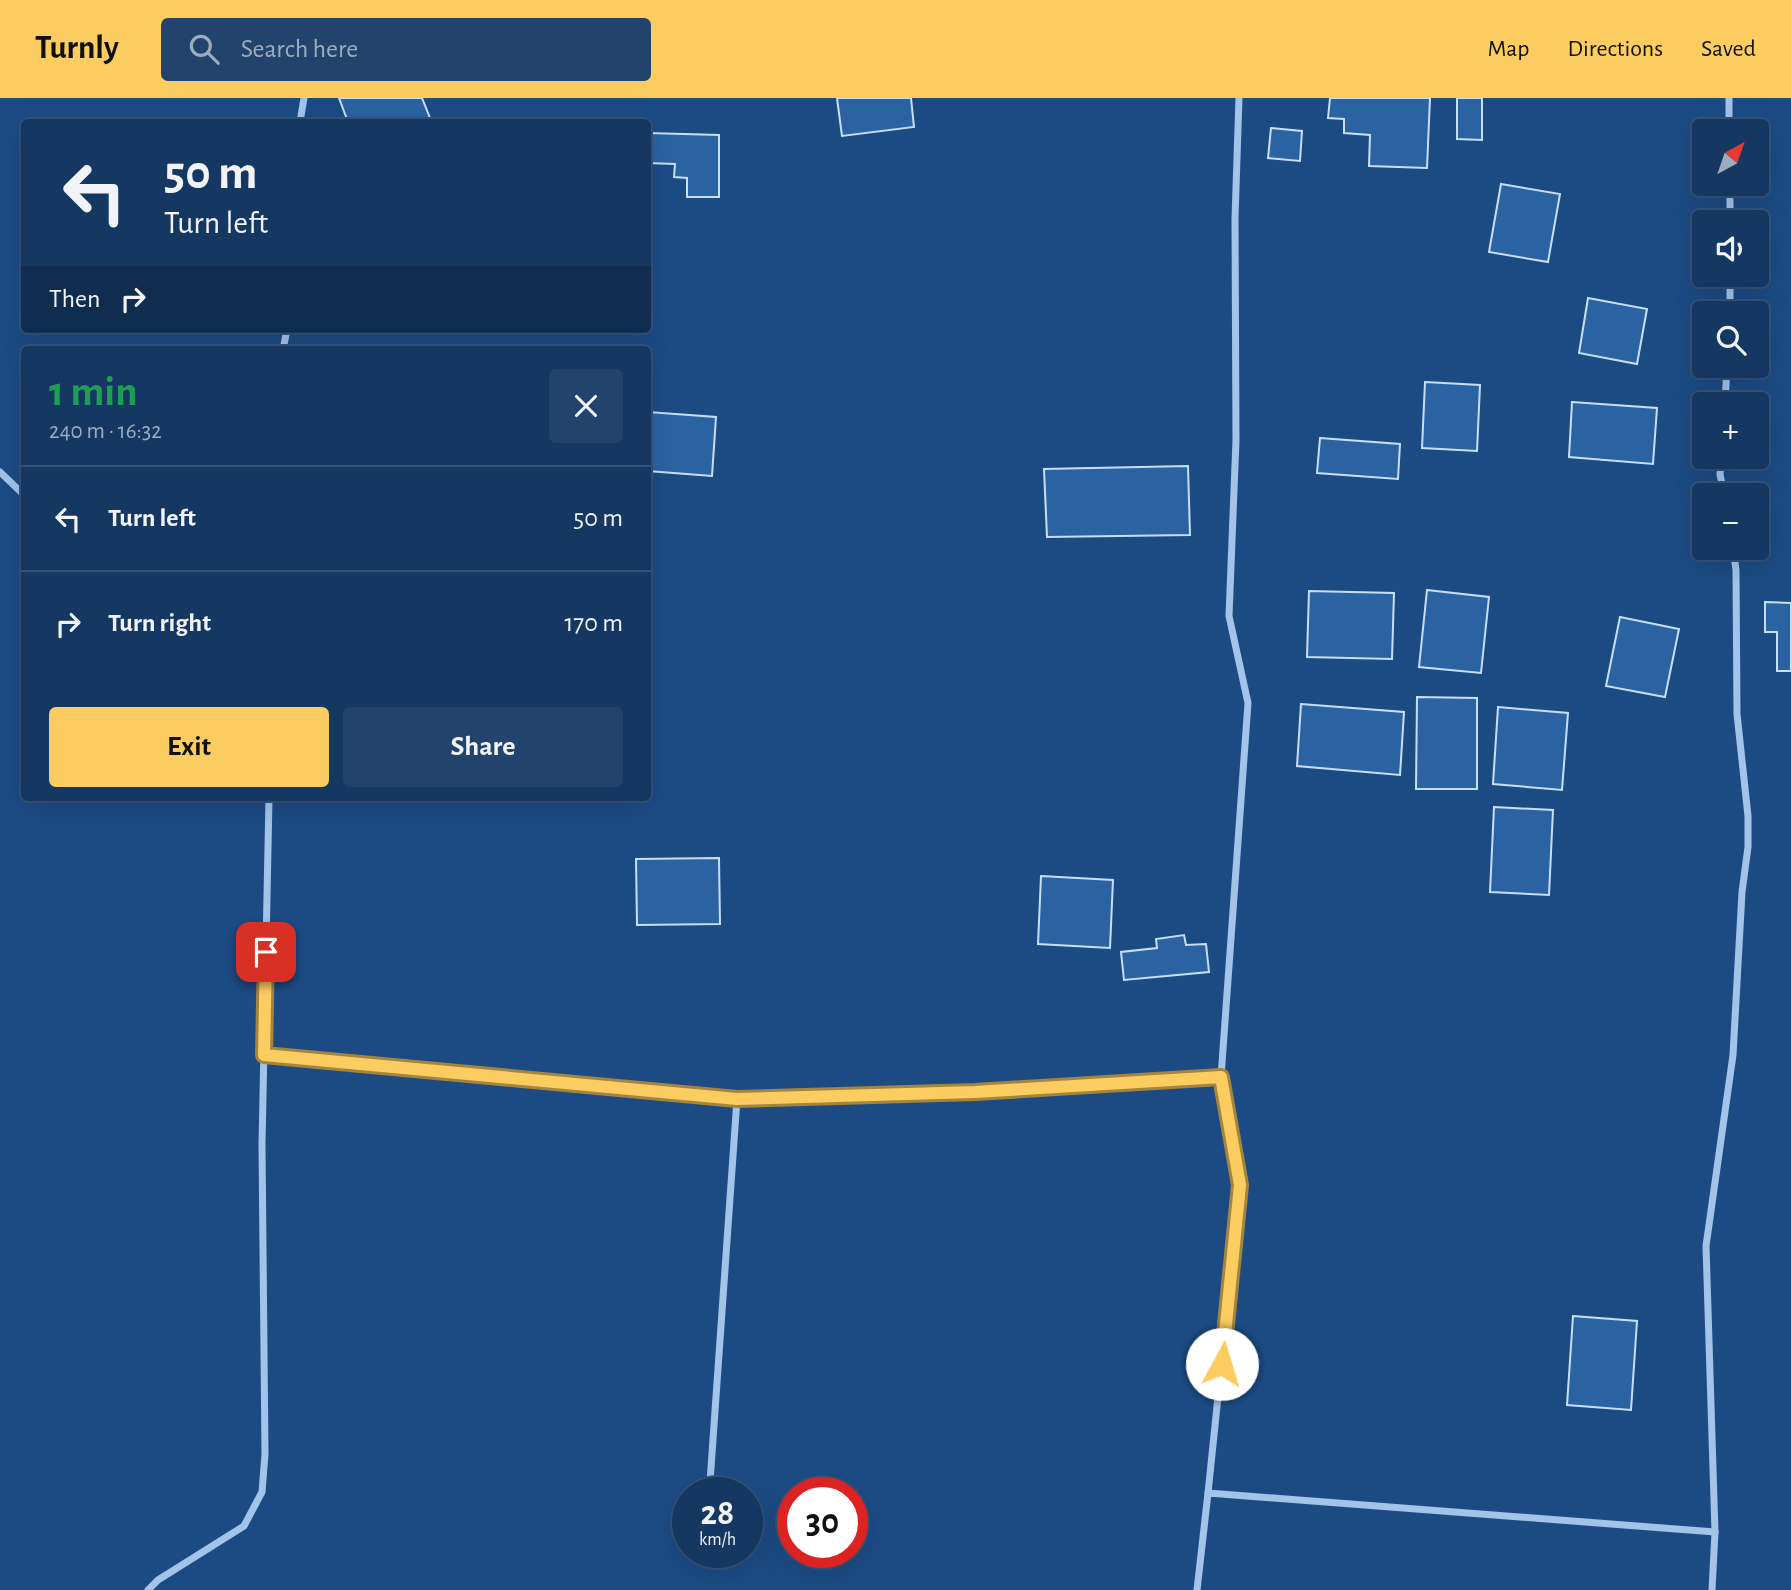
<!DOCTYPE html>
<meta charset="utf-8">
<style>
:root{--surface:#153863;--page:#22436c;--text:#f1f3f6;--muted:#9dacbe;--line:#345278;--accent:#fbcc60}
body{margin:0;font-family:"Alegreya Sans",sans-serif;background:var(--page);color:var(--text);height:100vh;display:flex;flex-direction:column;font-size:26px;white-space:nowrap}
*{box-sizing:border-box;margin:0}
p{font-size:23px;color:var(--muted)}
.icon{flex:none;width:38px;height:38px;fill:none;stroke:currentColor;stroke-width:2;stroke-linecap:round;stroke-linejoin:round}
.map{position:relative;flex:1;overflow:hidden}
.panel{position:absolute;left:21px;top:248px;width:630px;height:455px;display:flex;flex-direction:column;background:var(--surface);border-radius:7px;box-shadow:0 7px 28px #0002,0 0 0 2px var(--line)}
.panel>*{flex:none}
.top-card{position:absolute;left:21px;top:21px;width:630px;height:214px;border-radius:7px;box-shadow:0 7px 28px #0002,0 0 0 2px var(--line);background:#153863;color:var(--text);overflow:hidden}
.needle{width:46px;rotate:40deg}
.controls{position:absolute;left:1692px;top:21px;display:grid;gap:14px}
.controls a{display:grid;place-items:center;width:77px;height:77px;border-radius:7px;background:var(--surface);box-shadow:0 7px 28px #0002,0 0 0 2px var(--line);font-size:35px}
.speed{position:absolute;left:672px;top:1379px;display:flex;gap:14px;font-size:35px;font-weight:700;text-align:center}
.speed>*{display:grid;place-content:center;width:91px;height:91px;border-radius:50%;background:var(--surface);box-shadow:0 7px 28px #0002,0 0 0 2px var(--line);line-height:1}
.speed small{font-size:18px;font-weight:400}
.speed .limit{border:10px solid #d22;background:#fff;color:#111}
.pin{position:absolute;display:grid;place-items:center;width:60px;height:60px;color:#fff;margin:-30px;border-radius:14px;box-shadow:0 4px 10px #0006}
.me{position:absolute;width:77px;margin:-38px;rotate:6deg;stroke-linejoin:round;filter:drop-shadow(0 0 5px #0008)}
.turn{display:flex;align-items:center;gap:24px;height:147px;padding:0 28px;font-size:32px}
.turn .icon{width:91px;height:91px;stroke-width:2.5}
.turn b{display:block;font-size:49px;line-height:60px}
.then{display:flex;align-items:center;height:66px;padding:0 28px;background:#0003;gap:14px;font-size:26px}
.round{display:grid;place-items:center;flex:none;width:74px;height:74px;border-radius:7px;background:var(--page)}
.overview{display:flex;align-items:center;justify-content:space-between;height:119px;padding:0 28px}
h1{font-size:42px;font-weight:700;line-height:52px;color:#1e9e55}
.action{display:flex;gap:14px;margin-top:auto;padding:14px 28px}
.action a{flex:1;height:80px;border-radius:7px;background:var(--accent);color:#111;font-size:28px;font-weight:700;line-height:80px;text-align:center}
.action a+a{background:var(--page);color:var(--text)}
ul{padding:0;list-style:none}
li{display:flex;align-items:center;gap:21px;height:105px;padding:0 28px;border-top:2px solid var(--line)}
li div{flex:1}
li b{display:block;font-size:26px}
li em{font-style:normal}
header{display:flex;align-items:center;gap:42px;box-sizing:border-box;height:98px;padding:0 35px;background:var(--accent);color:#111}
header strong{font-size:33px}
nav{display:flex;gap:38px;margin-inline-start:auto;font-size:24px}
.search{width:490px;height:63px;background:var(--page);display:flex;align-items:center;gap:18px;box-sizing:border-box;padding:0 24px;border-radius:7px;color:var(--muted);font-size:26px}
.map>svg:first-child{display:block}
.building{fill:#2b62a2;stroke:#c7def8;stroke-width:2}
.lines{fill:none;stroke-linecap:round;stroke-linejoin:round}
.street{stroke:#a2c4eb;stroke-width:7}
.route-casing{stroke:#a3853e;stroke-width:18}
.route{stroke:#fbcc60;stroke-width:12}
</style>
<header>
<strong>Turnly</strong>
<div class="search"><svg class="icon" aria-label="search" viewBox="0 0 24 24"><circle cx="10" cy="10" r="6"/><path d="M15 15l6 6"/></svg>Search here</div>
<nav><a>Map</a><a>Directions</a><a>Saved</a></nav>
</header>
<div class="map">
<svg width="1791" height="1492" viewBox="0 0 1791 1492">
<rect width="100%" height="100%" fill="#1c4b84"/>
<g class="building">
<polygon points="339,0 422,0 430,20 419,24 348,24"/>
<polygon points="837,0 911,0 914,29 842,38"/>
<polygon points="1330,0 1430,0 1427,70 1369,68 1370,37 1344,35 1344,21 1328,20"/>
<polygon points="1457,0 1482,0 1482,42 1457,41"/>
<polygon points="1271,30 1302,33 1300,63 1268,60"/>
<polygon points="648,35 719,37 719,99 687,99 687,80 674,79 675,66 648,65"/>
<polygon points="1501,86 1560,96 1548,164 1489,154"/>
<polygon points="1588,200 1647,211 1637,266 1579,255"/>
<polygon points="1425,284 1480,287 1477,353 1422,350"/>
<polygon points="1572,304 1657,310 1653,366 1569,359"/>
<polygon points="648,314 716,319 712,378 648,373"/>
<polygon points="1320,340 1400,346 1398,381 1317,375"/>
<polygon points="1188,368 1190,437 1047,439 1044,371"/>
<polygon points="1427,492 1489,499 1481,575 1419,569"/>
<polygon points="1309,493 1394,495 1392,561 1307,559"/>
<polygon points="1765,504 1791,505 1791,573 1777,573 1777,534 1765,534"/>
<polygon points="1620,519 1679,531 1665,599 1606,588"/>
<polygon points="1417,599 1477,600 1477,691 1416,691"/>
<polygon points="1301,606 1404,614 1400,677 1297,668"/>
<polygon points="1498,609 1568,615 1562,692 1493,686"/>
<polygon points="1494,709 1553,712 1549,797 1490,794"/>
<polygon points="719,760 720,826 637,827 636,761"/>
<polygon points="1041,778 1113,782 1110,850 1038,846"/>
<polygon points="1184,837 1186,847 1206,846 1209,874 1124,882 1121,854 1157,850 1156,841"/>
<polygon points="1573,1218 1637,1223 1631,1312 1567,1307"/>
</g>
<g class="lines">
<g class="street">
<polyline points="1729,0 1729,33"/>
<polyline points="300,24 304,0"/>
<polyline points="1730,86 1730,124"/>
<polyline points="1730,215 1730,177"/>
<polyline points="283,252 287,231"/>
<polyline points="1725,306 1727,268"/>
<polyline points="1722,359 1720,376 1724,397"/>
<polyline points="0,374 24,397"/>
<polyline points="264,957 737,1001 975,994 1221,979"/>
<polyline points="710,1384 737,1001"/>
<polyline points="1208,1395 1240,1087 1221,979 1248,605 1229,518 1236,342 1235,120 1239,0"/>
<polyline points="148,1492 158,1482 244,1428 262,1394 265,1356 262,1047 269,700"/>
<polyline points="1197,1492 1208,1395 1715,1434"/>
<polyline points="1712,1492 1715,1434 1706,1148 1733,957 1742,794 1748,749 1748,718 1737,616 1736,472 1733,450"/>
</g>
</g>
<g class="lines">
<defs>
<polyline id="route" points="266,854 264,957 737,1001 975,994 1221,979 1240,1087 1222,1266"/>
</defs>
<use href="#route" class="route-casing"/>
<use href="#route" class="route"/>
</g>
</svg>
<div class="controls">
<a><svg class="needle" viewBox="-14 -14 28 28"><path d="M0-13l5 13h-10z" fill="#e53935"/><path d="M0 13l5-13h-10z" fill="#9dacbe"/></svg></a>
<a><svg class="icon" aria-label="sound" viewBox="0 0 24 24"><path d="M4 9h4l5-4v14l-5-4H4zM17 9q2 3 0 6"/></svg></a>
<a><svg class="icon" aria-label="search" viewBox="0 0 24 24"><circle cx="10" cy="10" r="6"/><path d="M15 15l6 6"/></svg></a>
<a>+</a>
<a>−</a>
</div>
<div class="speed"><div>28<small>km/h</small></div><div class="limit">30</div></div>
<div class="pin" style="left:266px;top:854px;background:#d93025"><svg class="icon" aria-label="arrive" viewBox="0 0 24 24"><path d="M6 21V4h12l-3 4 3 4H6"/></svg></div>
<svg class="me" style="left:1222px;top:1266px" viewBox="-20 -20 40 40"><circle r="19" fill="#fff"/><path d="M0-13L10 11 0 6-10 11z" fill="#fbcc60"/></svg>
<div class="top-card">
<div class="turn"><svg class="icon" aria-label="left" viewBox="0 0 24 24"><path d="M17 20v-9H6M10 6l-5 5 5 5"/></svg><div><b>50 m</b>Turn left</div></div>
<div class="then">Then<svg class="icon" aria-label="right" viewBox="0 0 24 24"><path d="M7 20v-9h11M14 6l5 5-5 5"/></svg></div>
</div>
<section class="panel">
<div class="overview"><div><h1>1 min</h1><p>240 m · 16:32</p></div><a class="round"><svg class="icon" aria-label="close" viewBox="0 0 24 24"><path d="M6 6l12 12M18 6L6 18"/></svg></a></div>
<ul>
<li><svg class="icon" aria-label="left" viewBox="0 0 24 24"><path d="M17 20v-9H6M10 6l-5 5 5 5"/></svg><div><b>Turn left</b></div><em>50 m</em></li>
<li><svg class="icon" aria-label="right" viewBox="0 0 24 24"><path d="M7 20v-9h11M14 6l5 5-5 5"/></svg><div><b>Turn right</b></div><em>170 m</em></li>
</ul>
<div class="action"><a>Exit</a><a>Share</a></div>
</section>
</div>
